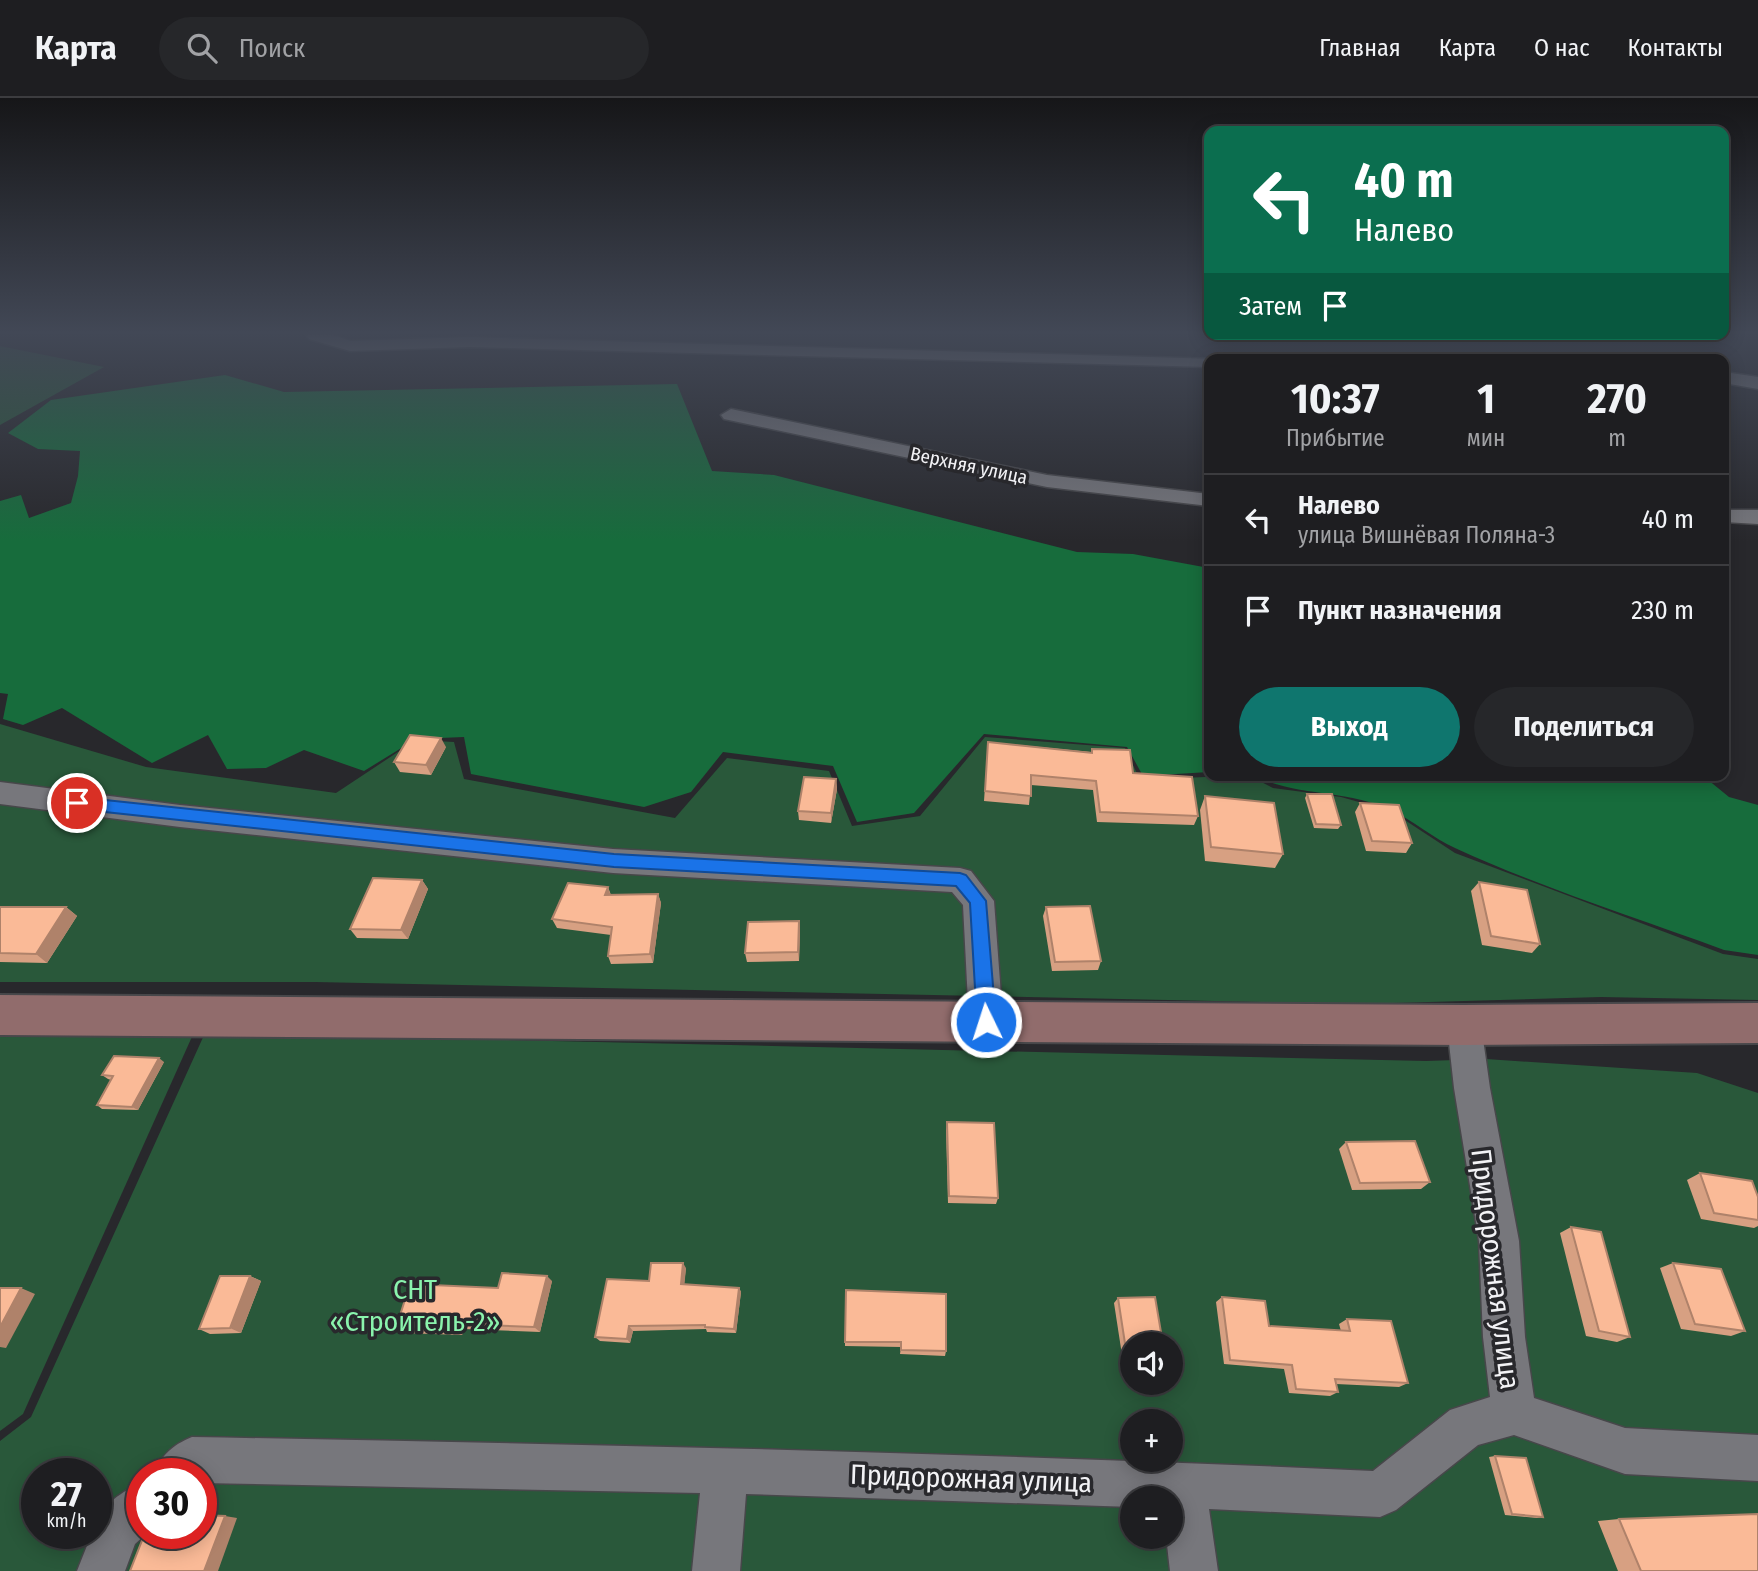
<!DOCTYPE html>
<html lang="ru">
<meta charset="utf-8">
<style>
:root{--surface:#1e1e21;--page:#26272a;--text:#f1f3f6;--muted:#a1a2a5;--line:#3c3c3f;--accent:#0f766e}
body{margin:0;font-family:"Fira Sans Condensed",sans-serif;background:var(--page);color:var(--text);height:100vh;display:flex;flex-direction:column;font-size:26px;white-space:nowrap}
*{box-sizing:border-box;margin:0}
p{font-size:23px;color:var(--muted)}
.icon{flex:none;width:38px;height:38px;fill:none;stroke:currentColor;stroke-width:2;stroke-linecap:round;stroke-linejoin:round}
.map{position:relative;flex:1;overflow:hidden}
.panel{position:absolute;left:1204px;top:256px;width:525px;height:427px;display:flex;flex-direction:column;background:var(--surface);border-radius:14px;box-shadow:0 4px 18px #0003,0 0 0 2px var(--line)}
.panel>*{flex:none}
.banner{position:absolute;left:1204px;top:28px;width:525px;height:214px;border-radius:14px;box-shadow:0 4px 18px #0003,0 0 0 2px var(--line);background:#0b6e4f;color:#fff;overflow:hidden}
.controls{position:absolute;left:1120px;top:1234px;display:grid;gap:14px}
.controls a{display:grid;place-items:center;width:63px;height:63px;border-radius:50%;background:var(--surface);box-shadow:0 4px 18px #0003,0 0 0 2px var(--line);font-size:35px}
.speed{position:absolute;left:21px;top:1360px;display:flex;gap:14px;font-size:35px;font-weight:700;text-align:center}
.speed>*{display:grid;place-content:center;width:91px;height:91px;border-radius:50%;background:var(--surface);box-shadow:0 4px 18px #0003,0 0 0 2px var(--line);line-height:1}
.speed small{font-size:18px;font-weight:400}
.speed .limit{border:10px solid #d22;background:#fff;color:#111}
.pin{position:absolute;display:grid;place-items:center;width:60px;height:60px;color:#fff;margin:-30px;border:4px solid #fff;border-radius:50%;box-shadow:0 2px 7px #0007}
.me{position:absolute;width:77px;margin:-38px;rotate:356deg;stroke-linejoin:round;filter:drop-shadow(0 0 5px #0008)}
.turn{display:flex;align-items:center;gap:24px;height:147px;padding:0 35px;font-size:32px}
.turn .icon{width:91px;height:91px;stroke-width:2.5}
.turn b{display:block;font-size:49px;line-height:60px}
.then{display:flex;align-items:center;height:66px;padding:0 35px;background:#0003;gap:14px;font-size:26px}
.eta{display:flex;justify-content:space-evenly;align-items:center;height:119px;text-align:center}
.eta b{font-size:42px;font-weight:700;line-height:49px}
.action{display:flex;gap:14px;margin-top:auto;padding:14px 35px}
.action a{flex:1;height:80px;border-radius:42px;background:var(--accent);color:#fff;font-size:28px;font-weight:700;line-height:80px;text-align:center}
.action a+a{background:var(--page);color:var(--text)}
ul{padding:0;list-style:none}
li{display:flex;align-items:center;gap:21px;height:91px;padding:0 35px;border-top:2px solid var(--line)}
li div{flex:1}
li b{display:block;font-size:26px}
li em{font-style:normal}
header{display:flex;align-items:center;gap:42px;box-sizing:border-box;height:98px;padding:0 35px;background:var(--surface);border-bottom:2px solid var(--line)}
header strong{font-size:33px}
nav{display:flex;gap:38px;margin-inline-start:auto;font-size:24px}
.search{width:490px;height:63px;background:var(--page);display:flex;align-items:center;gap:18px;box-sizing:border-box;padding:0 24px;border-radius:38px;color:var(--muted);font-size:26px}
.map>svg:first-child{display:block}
.green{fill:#29583a;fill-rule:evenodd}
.forest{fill:#176c3c}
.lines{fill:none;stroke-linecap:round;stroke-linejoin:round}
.minor-casing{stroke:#47474a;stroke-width:3}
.secondary-casing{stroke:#47474a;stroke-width:4}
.minor{fill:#77777c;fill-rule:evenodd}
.secondary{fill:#916c6c;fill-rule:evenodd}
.wall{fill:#d7a082}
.shaded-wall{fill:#af826a}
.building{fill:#faba97;stroke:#af826a;stroke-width:2}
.route{fill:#1a73e8;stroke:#114b97;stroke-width:2}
.labels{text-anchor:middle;stroke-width:7;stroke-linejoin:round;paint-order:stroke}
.far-street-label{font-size:19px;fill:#f2f2f5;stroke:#28282c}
.near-street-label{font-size:28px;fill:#f2f2f5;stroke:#28282c}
.near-park-label{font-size:28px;fill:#8af4ad;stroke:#28282c}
</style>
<header>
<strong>Карта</strong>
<div class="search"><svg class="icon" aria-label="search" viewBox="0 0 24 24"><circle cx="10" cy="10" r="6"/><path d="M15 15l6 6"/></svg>Поиск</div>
<nav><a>Главная</a><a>Карта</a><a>О нас</a><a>Контакты</a></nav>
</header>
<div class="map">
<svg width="1758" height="1473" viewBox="0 0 1758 1473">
<rect width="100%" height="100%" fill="#28282c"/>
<g class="green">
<polygon points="0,248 104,269 0,327"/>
<polygon points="0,626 146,669 336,695 416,642 454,644 464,681 675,720 727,660 829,673 852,728 920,718 985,639 1125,650 1140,682 1248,677 1273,690 1341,699 1391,713 1455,755 1723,856 1758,861 1758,902 1601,899 1359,906 315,884 0,884"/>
<polygon points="0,919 199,923 23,1316 0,1333"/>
<path d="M205,935L1426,963L1486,961L1697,975L1758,995V1473H0V1343L31,1319ZM1132,1246H1171V1284H1132ZM1132,1323H1171V1362H1132ZM37,1376H96V1435H37ZM142,1376H201V1435H142ZM1132,1400H1171V1438H1132Z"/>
</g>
<g class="forest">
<polygon points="225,277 284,294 677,286 712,373 774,377 1077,454 1133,456 1209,470 1209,674 1143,678 1127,649 984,636 914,715 857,724 833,668 723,654 691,694 644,709 471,676 464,639 416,641 364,673 304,652 266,670 227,671 208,637 152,665 62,610 23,627 3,621 8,596 0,595 0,403 21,397 29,420 71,405 78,378 80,353 38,351 8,335 51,302"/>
<path d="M1253,677H1702L1729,699L1758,707V857L1724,852C1634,819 1542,790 1455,750C1433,740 1414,723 1391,712C1347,691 1296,699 1253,677Z"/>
</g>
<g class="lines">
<defs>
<g id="minor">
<polygon points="306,237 333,237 351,243 469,239 1216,261 1209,261 1209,269 469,249 350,253 309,241"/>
<polygon points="1724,274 1758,279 1758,291 1724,285"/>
<polygon points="731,311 1047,377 1209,396 1209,408 1047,389 724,321 721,317"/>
<polygon points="1724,412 1758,412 1758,426 1724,424"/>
<polygon points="0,684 180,707 613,751 960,770 971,773 994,803 1003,924 998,935 986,939 974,935 969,924 963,807 952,794 613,775 180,729 0,706"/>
<path d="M1464,911L1476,916L1481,927L1490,990L1519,1143L1525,1239L1534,1300L1625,1330L1758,1337V1383L1625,1376L1514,1337L1478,1347L1396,1412L1380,1419L1209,1411L1218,1473H1170L1166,1438H1171V1400H1132V1409L746,1396L740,1473H692L700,1395L201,1385V1376H154C162,1356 173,1347 192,1339C586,1346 980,1355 1373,1373L1450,1312L1490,1299L1483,1239L1479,1143L1454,990L1447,927L1452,916Z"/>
<path d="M142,1385V1435H147L135,1446L125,1473H77L92,1435H96C96,1410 120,1394 142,1385Z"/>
</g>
<polygon id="secondary" points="0,897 1464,907 1758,905 1758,945 1464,947 0,937"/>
</defs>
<use href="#minor" class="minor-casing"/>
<use href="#secondary" class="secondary-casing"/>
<use href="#minor" class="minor"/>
<use href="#secondary" class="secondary"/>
</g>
<g class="wall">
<polygon points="988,644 1091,654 1092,651 1133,675 1198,718 1194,727 1097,724 1093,692 1031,687 1029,707 984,703"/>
<polygon points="446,649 431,677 400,674 394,664"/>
<polygon points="836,681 837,691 831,725 799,722 798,713"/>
<polygon points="1307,696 1341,727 1338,731 1314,730 1305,700"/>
<polygon points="1205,698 1283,756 1275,770 1205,763 1200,712"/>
<polygon points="1360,705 1412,745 1406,755 1366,753 1355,714"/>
<polygon points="422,782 428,791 408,841 357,840 350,831"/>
<polygon points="1479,784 1540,846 1532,855 1482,847 1471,793"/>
<polygon points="608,789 611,797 658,796 661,805 653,865 611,866 608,858 611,837 557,830 552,821"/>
<polygon points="0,809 66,809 77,818 47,865 0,864"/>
<polygon points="1046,809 1101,863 1098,872 1052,873 1043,818"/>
<polygon points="799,823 800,832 799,863 747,864 745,855"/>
<polygon points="164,964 138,1012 102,1011 97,1007 111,982 108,981 102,977"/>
<polygon points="947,1024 998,1100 996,1106 948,1105 946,1032"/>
<polygon points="1346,1044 1430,1084 1421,1091 1352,1092 1339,1051"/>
<polygon points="1700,1075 1758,1099 1758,1128 1754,1130 1701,1121 1687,1082"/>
<polygon points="1571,1129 1630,1239 1617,1244 1586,1238 1560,1135"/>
<polygon points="1673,1165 1745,1233 1731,1238 1681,1231 1660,1170"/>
<polygon points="686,1170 684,1186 739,1190 741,1194 736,1235 707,1234 706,1231 633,1233 630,1245 600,1243 595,1239 649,1183"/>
<polygon points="250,1178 261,1183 241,1235 210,1236 199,1231"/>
<polygon points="552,1183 540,1234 464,1231 462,1237 404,1235 396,1230 498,1190"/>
<polygon points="946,1196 946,1253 945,1258 900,1256 901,1249 845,1248 845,1244"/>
<polygon points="1222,1199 1269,1228 1341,1233 1339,1226 1347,1221 1408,1285 1399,1289 1336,1286 1338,1294 1330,1298 1289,1295 1284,1271 1224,1266 1216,1204"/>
<polygon points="1118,1200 1132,1246 1132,1256 1122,1257 1114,1205"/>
<polygon points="1495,1358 1543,1419 1537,1420 1505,1417 1489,1359"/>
<polygon points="1619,1421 1758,1473 1618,1473 1598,1423"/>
</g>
<g class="shaded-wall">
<polygon points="441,640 446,649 431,677 426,667"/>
<polygon points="836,681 837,691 831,725 831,715"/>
<polygon points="422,782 428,791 408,841 401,832"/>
<polygon points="608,789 611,799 605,797"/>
<polygon points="658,796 661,805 653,865 650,856"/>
<polygon points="66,809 77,818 47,865 36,856"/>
<polygon points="799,823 800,832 799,863 798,854"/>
<polygon points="159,960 164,964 138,1012 132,1009"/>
<polygon points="683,1165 686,1170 684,1191 681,1186"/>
<polygon points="250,1178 261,1183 241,1235 230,1230"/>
<polygon points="547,1178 552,1183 540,1234 534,1229"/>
<polygon points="21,1190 35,1196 6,1250 0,1249 0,1229"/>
<polygon points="739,1190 741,1194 736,1235 734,1231"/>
<polygon points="456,1226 464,1231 462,1237 455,1232"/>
<polygon points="629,1228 633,1233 630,1245 627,1241"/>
<polygon points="225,1418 237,1420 218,1473 204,1473"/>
</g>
<g class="building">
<polygon points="410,637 441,640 426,667 394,664"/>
<polygon points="988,644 1092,655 1092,651 1130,652 1133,675 1192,679 1198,718 1100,714 1096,683 1031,677 1031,698 985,693"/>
<polygon points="804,679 836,681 831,715 798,713"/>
<polygon points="1307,696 1332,696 1341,727 1316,726"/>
<polygon points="1205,698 1274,705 1283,756 1211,749"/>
<polygon points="1360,705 1399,707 1412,745 1372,743"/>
<polygon points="373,780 422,782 401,832 350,831"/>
<polygon points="1479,784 1527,792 1540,846 1491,838"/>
<polygon points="568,785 608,789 605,797 658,796 650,856 608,858 612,829 552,821"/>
<polygon points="1090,808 1101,863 1055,864 1046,809"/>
<polygon points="0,809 66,809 36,856 0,855"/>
<polygon points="799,823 798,854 745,855 748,824"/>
<polygon points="114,958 159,960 132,1009 97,1007 113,978 102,977"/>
<polygon points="947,1024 994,1025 998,1100 949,1098"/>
<polygon points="1415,1043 1430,1084 1360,1085 1346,1044"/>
<polygon points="1700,1075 1752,1083 1758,1099 1758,1122 1714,1115"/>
<polygon points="1571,1129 1601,1134 1630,1239 1599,1233"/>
<polygon points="651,1165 683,1165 681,1186 739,1190 734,1231 705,1229 705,1227 629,1228 627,1241 595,1239 607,1181 649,1183"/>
<polygon points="1673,1165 1721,1171 1745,1233 1695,1226"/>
<polygon points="502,1175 547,1178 534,1229 456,1226 455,1232 396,1230 410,1186 498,1190"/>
<polygon points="220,1178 250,1178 230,1230 199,1231"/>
<polygon points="0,1190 21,1190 0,1229"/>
<polygon points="846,1192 946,1196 946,1253 901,1252 901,1244 845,1244"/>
<polygon points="1155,1199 1163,1246 1132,1246 1132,1252 1126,1252 1118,1200"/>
<polygon points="1222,1199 1265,1203 1269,1228 1350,1233 1347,1221 1391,1223 1408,1285 1335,1281 1338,1294 1296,1291 1292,1267 1230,1262"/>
<polygon points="1495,1358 1526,1360 1543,1419 1512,1416"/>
<polygon points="1758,1416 1758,1473 1641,1473 1619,1421"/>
<polygon points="201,1417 225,1418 204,1473 130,1473 145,1435 201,1435"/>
</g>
<linearGradient id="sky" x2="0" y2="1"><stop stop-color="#161618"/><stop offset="0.53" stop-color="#424856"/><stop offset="1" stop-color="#424856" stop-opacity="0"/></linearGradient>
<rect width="1758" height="443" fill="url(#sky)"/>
<polygon class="route" points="77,699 614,756 960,775 966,777 986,803 996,924 993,930 986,932 980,930 977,924 970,805 956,788 614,769 77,711 69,705"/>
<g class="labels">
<g class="far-street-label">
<text transform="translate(969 367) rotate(12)" y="7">Верхняя улица</text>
</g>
<g class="near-street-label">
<text transform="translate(1496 1171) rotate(83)" y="10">Придорожная улица</text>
<text transform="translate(971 1380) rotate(2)" y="10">Придорожная улица</text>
</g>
<g class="near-park-label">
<text x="415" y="1201">СНТ<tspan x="415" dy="32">«Строитель-2»</tspan></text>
</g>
</g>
</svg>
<div class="controls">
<a><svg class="icon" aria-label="sound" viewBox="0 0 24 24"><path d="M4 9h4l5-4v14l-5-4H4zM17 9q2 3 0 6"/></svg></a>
<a>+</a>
<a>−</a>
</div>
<div class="speed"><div>27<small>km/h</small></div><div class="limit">30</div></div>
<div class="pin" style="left:77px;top:705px;background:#d93025"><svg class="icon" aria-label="arrive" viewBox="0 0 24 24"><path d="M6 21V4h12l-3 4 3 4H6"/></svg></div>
<svg class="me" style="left:986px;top:924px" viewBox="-20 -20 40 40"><circle r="17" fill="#1a73e8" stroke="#fff" stroke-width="3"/><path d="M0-11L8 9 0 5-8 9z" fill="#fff"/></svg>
<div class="banner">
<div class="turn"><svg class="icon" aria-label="left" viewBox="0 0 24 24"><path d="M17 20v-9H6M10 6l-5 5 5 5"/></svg><div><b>40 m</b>Налево</div></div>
<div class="then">Затем<svg class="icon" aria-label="arrive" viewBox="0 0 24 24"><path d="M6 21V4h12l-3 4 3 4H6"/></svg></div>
</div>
<section class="panel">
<div class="eta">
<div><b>10:37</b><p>Прибытие</p></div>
<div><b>1</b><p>мин</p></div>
<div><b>270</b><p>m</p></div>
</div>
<ul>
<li><svg class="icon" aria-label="left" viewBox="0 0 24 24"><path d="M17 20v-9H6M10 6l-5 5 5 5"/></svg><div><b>Налево</b><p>улица Вишнёвая Поляна-3</p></div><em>40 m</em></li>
<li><svg class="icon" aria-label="arrive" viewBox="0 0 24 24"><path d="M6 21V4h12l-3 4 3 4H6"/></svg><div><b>Пункт назначения</b></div><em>230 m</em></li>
</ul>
<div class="action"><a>Выход</a><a>Поделиться</a></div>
</section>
</div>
